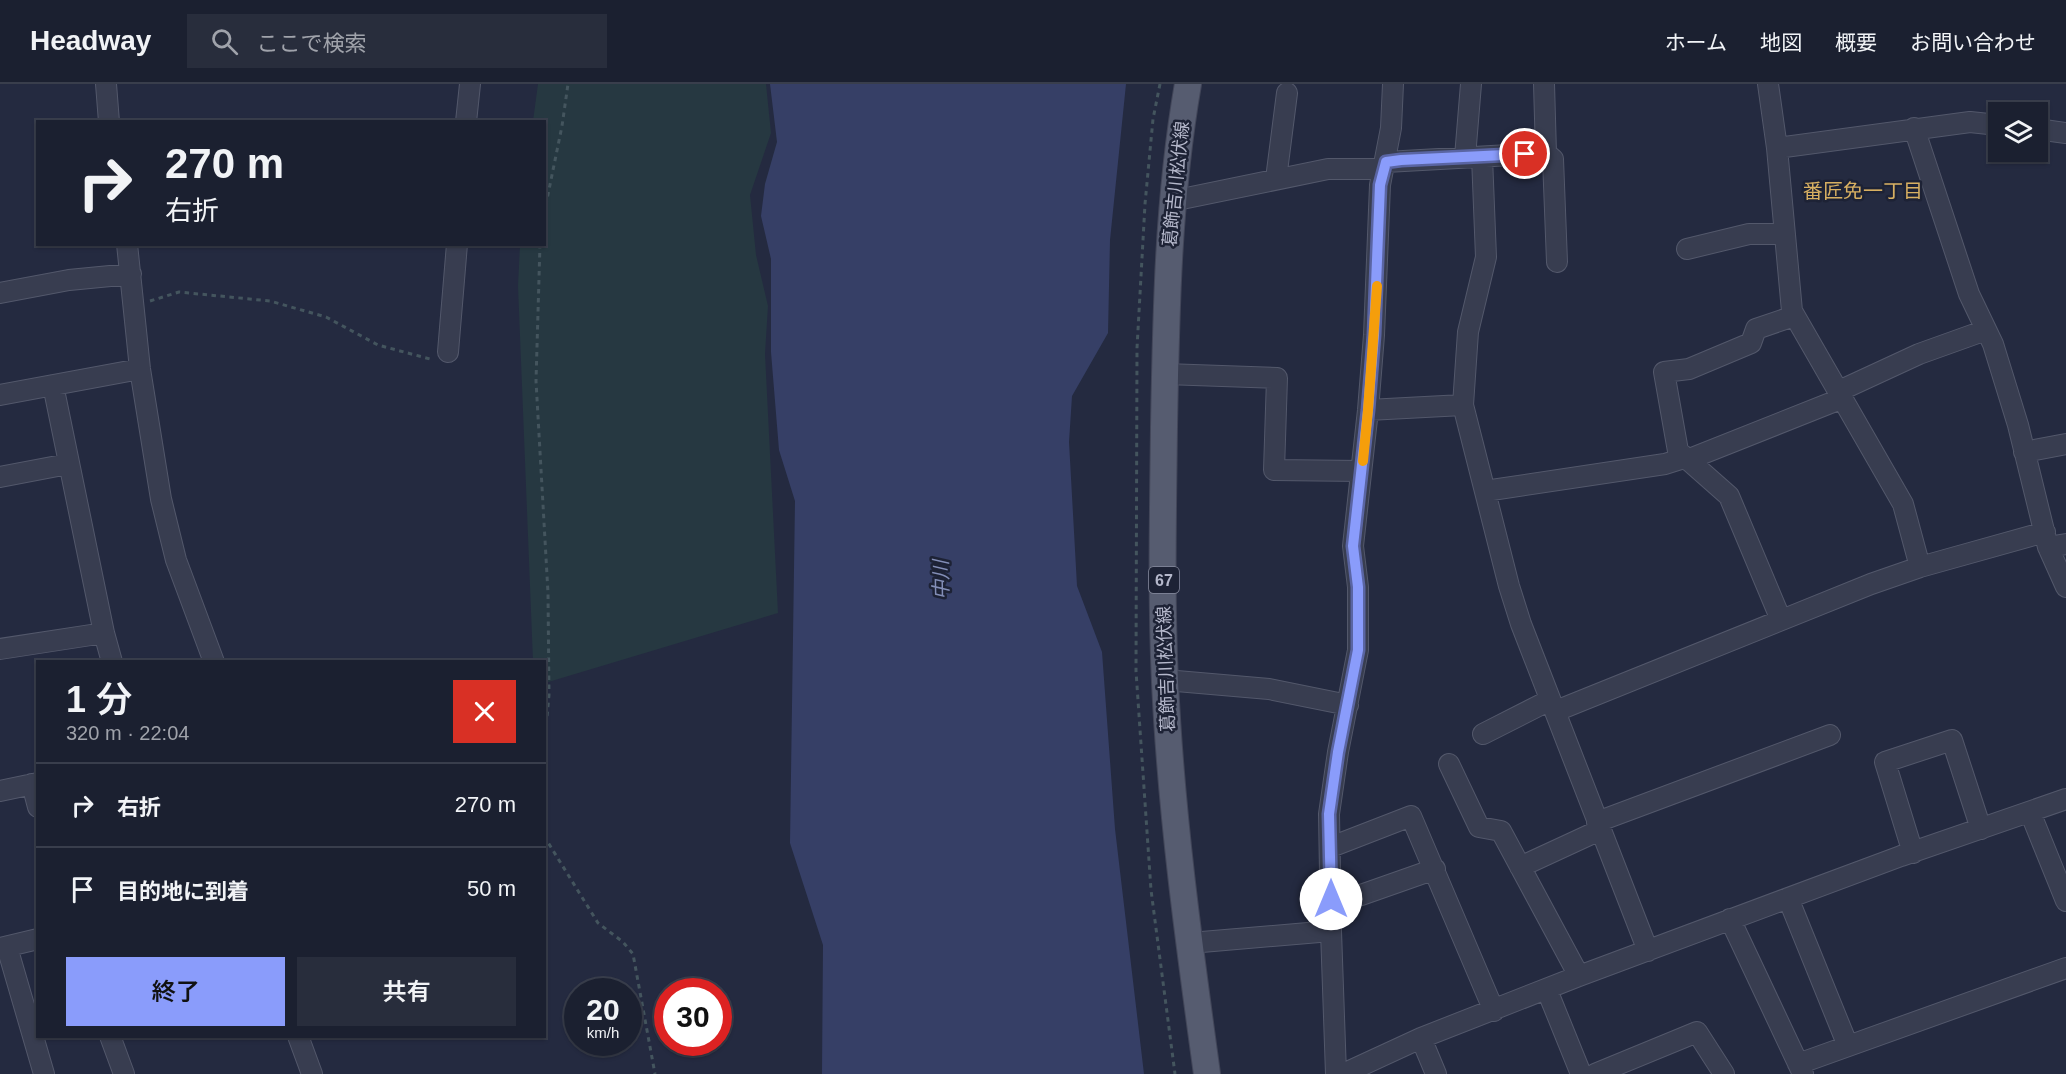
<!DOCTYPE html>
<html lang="ja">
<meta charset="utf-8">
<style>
body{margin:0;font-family:Arial,"Noto Sans JP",sans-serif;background:#282d3c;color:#f1f3f6;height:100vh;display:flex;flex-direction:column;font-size:22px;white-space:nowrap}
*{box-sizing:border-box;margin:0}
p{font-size:20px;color:#a0a3ab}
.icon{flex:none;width:33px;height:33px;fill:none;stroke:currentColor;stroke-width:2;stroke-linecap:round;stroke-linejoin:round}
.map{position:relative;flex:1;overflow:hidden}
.details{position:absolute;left:36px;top:576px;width:510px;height:378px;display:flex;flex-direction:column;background:#1b2030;border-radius:0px;box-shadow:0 2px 4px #0004,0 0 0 2px #393e4c}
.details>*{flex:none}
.top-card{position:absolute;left:36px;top:36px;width:510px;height:126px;border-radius:0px;box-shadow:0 2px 4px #0004,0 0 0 2px #393e4c;background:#1b2030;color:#f1f3f6;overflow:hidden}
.fabs{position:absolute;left:1988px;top:18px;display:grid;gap:12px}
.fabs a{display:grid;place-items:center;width:60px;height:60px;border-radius:0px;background:#1b2030;box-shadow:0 2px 4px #0004,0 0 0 2px #393e4c;font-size:30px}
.speed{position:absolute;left:564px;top:894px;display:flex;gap:12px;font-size:30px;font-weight:700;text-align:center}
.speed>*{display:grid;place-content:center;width:78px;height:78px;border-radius:50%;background:#1b2030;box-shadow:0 2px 4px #0004,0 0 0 2px #393e4c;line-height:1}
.speed small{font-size:15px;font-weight:400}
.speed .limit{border:9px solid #d22;background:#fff;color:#111}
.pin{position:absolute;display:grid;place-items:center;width:51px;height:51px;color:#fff;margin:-26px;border:3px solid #fff;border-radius:50%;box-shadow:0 2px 6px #0007}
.me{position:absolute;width:66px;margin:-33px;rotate:0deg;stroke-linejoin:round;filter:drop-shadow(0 0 4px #0008)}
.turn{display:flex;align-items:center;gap:21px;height:126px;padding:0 30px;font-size:27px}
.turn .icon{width:78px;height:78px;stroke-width:2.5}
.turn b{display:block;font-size:42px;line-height:51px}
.round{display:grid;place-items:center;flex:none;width:63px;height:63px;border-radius:0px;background:#282d3c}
.head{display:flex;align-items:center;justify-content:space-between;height:102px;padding:0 30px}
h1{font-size:36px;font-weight:600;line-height:45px}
.primary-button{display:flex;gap:12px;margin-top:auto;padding:12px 30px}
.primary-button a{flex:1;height:69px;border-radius:0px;background:#8a9cfb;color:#111;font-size:24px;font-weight:600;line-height:69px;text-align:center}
.primary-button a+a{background:#282d3c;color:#f1f3f6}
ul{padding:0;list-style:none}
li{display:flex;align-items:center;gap:18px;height:84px;padding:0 30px;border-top:2px solid #393e4c}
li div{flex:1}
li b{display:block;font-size:22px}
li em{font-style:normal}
header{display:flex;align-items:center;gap:36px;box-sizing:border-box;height:84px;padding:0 30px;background:#1b2030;border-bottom:2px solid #393e4c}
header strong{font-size:28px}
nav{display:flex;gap:33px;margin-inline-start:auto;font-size:21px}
.search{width:420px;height:54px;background:#282d3c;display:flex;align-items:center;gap:15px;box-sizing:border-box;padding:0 21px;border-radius:0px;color:#a0a3ab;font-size:22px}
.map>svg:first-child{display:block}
.green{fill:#263841}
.water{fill:#363f66}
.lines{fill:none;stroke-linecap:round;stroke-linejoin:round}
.minor-casing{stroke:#53586b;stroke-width:22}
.major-casing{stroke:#424659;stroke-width:28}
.path{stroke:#44555e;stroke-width:3;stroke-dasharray:4.5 4.5;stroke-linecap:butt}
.minor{stroke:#383d50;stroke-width:20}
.major{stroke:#565c70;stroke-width:26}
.route-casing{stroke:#5a65a3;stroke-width:15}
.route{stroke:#8a9cfb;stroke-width:10}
.slow{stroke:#f59e0b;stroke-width:10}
.labels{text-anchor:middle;stroke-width:5;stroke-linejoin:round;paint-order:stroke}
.shield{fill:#1d2235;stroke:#878b9e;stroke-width:1.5}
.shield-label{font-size:16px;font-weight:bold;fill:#b5b8cb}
.street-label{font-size:18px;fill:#b5b8cb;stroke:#1d2235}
.neighbourhood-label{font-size:20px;fill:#d8b062;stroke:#1d2235}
.water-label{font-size:20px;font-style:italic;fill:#838eb7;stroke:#1d2235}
</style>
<header>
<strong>Headway</strong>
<div class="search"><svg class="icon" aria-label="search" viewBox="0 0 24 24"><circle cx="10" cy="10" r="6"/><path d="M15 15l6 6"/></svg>ここで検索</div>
<nav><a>ホーム</a><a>地図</a><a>概要</a><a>お問い合わせ</a></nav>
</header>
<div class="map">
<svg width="2066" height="990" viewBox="0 0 2066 990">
<rect width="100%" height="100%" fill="#242a40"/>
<!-- green -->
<path class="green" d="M538,0H766L771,49L750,111L756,171L768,222L765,270L778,529L545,599L544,578L533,577L518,202L520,161L544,160V38L533,37Z"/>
<!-- water -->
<path class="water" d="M770,0H1126L1110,156L1108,249L1072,312L1069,358L1077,502L1102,568L1115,745L1144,990H822L823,861L790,759L795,417L779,366L771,268V175L761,132L765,100L777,58Z"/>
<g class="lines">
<!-- minor casing -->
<g class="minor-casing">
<path id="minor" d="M106,0L109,38
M1768,0L1777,64L1792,227L1903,420L1920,483
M466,38L470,0
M1914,44L1969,210L1993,260L2018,341L2048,463L2066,503
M2037,45L2066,49
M1777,64L1970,38L1998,41
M1546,69L1553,75L1557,178
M1465,73L1471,0
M1482,73L1486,173L1468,248L1463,321L1509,502L1521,540L1648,867
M1386,78L1546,69L1544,0
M1276,95L1287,9
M1172,117L1328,85H1383
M127,160L140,285L161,415L176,476L214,578
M1687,165L1749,150H1784
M0,209L69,196L131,190
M448,268L457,160
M1165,290L1277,294L1274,386L1361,387
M53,301L104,549L112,578
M1839,307L1919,270L1986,246
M0,311L140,285
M1368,326L1463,321
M2024,368L2066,360
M1687,376L1843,314
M0,393L68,380
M1485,407L1665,380L1684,374
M2048,463L2066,460
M1781,536L1729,412L1678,367L1664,288L1689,285L1751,259L1756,245L1794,232
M0,565L104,549
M1165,596L1269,605L1348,621
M1556,627L1871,500L1920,483L2045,448
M1483,650L1550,616
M1449,680L1479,743L1501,747L1579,892
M32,700L38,723
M0,707L38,699
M2030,728L2066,817
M1597,738L1830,651
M1331,763L1411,732L1494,927
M1913,769L1885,678L1952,656L1981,745
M1520,783L1600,746
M1788,814L1848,962
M1331,815L1361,811L1435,785
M1730,835L1803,990
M1190,859L1331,847
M7,863L44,990
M0,864L38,855
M1547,906L1581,990
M110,952L124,990
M298,952L312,990
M1421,954L1436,990
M1798,980L2066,884
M1336,990L1331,847L1329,730L1338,668L1358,566V503L1353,462L1368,326L1374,251L1380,101L1391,44L1393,0
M1343,990L1421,954L1579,892L1901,772L2066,715
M1595,990L1697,948L1724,990"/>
</g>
<!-- major casing -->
<g class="major-casing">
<path id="major" d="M1188,0C1168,114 1166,228 1164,343C1163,428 1161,513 1165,598C1171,729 1189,860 1207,990"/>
</g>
<!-- path -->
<path class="path" d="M1160,0L1153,35L1145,120L1137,264L1136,587L1151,806L1175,990
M544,130L562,42L568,0
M540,160L536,297L548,509L549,611L544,665
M150,217L179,208L270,217L326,233L378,261L430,275
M544,752L598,839L623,858L633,870L655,990"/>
<!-- minor -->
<use href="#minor" class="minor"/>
<!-- major -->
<use href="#major" class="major"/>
</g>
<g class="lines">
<!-- route casing -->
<g class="route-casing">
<path id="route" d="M1331,815L1329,730L1338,668L1358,566V503L1353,462L1368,326L1374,251L1380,101L1386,78L1401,76L1525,70"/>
</g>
<!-- route -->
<use href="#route" class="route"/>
<!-- slow -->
<path class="slow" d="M1363,377L1368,326L1377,202"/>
</g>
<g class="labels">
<!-- shield labels -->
<rect class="shield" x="1149" y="483" width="30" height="26" rx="4.5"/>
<g class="shield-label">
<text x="1164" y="502">67</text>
</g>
<!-- street labels -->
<g class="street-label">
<text transform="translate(1176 100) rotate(-84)" y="6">葛飾吉川松伏線</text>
<text transform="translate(1166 585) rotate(-92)" y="6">葛飾吉川松伏線</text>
</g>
<!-- neighbourhood labels -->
<g class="neighbourhood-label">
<text x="1863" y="114">番匠免一丁目</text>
</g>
<!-- water labels -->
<g class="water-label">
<text transform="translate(941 496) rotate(-91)" y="7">中川</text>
</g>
</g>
</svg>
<div class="fabs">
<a><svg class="icon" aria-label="layers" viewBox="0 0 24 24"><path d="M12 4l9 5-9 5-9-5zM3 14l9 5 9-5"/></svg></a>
</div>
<div class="speed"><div>20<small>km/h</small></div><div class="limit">30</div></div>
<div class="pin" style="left:1525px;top:70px;background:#d93025"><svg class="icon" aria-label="arrive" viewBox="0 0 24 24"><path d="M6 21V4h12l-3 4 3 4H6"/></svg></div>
<svg class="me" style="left:1331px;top:815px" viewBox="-20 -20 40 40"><circle r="19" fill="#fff"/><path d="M0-13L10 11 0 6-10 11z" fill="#8a9cfb"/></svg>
<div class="top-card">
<div class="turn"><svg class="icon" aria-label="right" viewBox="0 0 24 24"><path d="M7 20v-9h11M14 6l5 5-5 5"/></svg><div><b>270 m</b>右折</div></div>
</div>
<section class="details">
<div class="head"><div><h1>1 分</h1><p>320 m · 22:04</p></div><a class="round" style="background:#d93025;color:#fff"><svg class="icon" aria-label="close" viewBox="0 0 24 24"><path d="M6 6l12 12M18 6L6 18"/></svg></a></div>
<ul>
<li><svg class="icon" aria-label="right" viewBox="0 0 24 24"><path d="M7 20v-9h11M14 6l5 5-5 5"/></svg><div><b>右折</b></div><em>270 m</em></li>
<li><svg class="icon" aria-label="arrive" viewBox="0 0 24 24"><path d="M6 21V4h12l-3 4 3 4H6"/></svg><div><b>目的地に到着</b></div><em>50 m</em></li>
</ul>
<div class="primary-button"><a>終了</a><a>共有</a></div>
</section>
</div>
